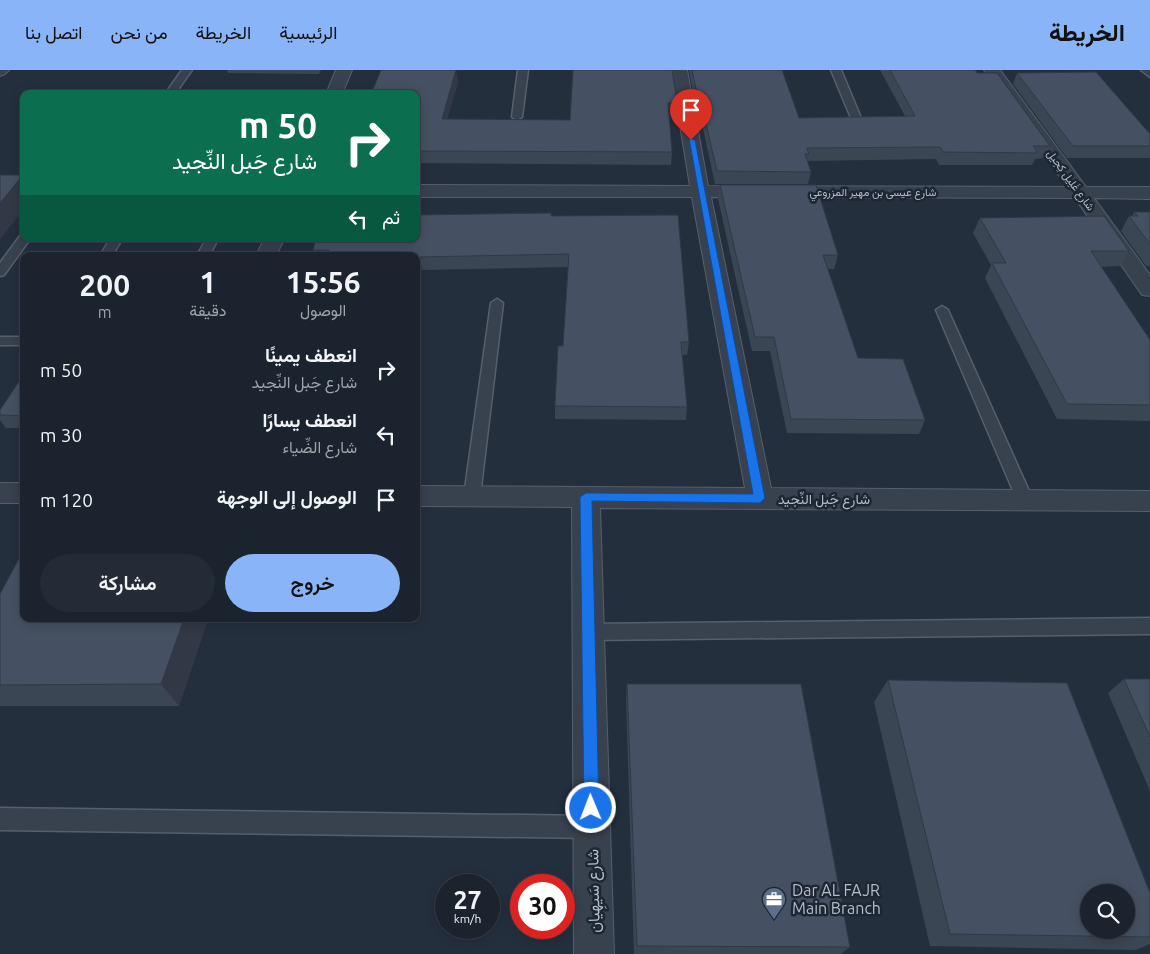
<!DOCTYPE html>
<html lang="ar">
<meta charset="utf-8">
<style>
body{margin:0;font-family:Ubuntu,Vazirmatn,sans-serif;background:#242b36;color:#f1f3f6;direction:rtl;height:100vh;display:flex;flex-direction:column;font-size:19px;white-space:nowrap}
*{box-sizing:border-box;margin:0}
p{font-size:16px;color:#a0a4aa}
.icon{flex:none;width:28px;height:28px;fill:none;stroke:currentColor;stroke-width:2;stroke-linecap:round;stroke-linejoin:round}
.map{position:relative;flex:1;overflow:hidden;direction:ltr}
.details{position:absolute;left:20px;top:182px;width:400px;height:370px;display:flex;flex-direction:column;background:#1b232e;border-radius:10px;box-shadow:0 2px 12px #0003,0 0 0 1px #39404a;direction:rtl}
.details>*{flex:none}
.top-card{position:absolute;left:20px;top:20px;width:400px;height:152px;border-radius:10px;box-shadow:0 2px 12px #0003,0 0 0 1px #39404a;direction:rtl;background:#0b6e4f;color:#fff;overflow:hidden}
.buttons{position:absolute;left:1080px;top:814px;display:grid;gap:10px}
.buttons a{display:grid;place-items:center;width:55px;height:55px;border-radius:50%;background:#1b232e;box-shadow:0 2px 12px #0003,0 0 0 1px #39404a;font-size:25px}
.speed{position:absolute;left:435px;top:804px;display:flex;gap:10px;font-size:25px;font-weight:700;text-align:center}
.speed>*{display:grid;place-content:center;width:65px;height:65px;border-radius:50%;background:#1b232e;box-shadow:0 2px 12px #0003,0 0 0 1px #39404a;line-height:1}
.speed small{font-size:12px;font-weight:400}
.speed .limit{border:8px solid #d22;background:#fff;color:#111}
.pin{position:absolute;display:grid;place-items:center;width:42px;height:42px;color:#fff;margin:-51px -21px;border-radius:50% 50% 50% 0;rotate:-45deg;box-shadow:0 0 5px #0007}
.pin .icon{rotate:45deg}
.me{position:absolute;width:55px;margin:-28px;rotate:359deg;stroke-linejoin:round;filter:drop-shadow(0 0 4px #0008)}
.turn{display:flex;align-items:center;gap:18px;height:105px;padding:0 20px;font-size:22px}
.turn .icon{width:65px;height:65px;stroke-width:2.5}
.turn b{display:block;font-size:35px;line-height:42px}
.then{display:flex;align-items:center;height:48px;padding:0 20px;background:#0003;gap:10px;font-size:19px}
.eta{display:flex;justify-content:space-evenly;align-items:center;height:85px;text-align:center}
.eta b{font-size:30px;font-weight:600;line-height:35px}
.primary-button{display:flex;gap:10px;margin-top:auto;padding:10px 20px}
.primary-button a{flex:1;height:58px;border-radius:30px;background:#8ab4f8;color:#111;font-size:20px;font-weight:600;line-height:58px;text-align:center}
.primary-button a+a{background:#242b36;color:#f1f3f6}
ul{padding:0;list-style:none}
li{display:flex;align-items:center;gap:15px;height:65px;padding:0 20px}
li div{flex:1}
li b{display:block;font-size:19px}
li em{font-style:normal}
header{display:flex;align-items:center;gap:30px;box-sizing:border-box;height:70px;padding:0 25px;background:#8ab4f8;color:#111}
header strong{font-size:24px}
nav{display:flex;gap:28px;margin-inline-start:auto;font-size:18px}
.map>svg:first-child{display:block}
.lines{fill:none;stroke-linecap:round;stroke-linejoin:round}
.lane-casing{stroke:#565f6c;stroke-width:3}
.street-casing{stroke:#565f6c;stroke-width:2}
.lane{fill:#38414e;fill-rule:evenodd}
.street{fill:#38414e;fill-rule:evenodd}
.wall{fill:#3b4654}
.shaded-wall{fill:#303945}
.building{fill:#455162;stroke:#303945;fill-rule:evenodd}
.route{fill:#1a73e8;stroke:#114b97}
.labels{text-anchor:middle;stroke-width:5;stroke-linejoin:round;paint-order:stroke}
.far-street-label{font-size:11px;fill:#b4bcc9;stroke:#1d2633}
.street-label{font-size:14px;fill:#b4bcc9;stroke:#1d2633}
.near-poi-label{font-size:16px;fill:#b4bcc9;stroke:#1d2633;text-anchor:start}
.near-street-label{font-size:16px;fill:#b4bcc9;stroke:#1d2633}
</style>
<header>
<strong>الخريطة</strong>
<nav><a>الرئيسية</a><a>الخريطة</a><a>من نحن</a><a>اتصل بنا</a></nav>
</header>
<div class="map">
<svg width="1150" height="884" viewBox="0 0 1150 884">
<rect width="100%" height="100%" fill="#242f3e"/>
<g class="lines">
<!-- lane casing -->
<g class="lane-casing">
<path id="lane" d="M182,0H192L175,24H165Z
M518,0H528L522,47L517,50L512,47Z
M831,0H841L861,48L860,50L851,48Z
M1141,0H1150V7Z
M20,166H24V169H30L4,205L0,206V193Z
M110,169H122L112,186H100Z
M206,169H218L209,186H197Z
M497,229L503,233L480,426L478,430L472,432L466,430L464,426L491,233Z
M942,236L948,240L1033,430L1031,434L1025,436L1019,434L1017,430L936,240Z
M0,267H24V275H0Z
M1150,548V564L588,570L582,568L579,562L582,556L588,554Z
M0,738L592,746L600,749L603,757L600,765L592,768L0,760Z"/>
</g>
<!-- street casing -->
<g class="street-casing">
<path id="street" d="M0,0H9L5,4L0,6Z
M336,0H352L342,24H326Z
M671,0H687L708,116L1067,117L984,0H1000L1086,117H1150V129L1094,128L1150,205V226L1142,225L1075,128L711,127L771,418L1150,421V441L600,438L614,884H574L572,437L416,436V416L745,418L692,127H416V115L690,116Z
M264,169H284L276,186H256Z
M0,413H24V433H0Z"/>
</g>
<!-- lane -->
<use href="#lane" class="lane"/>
<!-- street -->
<use href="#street" class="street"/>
</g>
<!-- wall -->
<path class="wall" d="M227,0H321L319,4L228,3Z
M689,0H782L799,48L905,46L880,0H975L1050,76L1044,88L1035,89L1032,95H939L936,89L807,91L811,102L808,114H715L699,40H696Z
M1017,3L1150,64V88H1067L1013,14Z
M458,12L447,49L570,50L677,31L676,43L669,45L672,82L671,95L416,93V24Z
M720,115L838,185L834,199H828L858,288L925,350L919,364L787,363L770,281H752L718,129Z
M1134,142H1150V196H1146L1121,161L1129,146H1132Z
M551,146L689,272L687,285H682L687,337L686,350L555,349V336L563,276L568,197L422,200L416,186H314L313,180Z
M980,148L1129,181L1120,196L1101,197L1150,270V351L1057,349L985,208L991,195L973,163Z
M24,304V358H6L0,350V345Z
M0,524L24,549H208L179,636H0Z
M1124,609H1150V721L1108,623Z
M888,610L1150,823V874L1136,880L930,876L874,632Z
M627,614L850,877L841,884H634L626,629Z"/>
<!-- shaded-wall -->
<path class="shaded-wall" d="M456,0L458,12L443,62L442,49Z
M698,28H700L699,40H696Z
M677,31L676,43L667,45L668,33Z
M23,105L24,107V139L0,169V133Z
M420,187L422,200L416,235V207Z
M184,549H208L179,636L161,614Z"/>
<!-- building -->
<path class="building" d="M381,0H456L442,49L570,50L573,0H672L677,31L668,33L672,82L416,81V24H371Z
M692,0H782L799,48L915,46L890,0H975L977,3H997L1050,76H1033L1038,83L943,82L940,77L807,78L809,84H805L811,102L717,101L700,28H698Z
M1096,2L1150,64V76H1073L1017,3Z
M0,105H23L0,133Z
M720,115H816L838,185H823L858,288L903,289L925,350L791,349L774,267H755Z
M1134,142H1150V174L1129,146H1138Z
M551,143V146L678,145L689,272H681L687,337L555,336L558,276H563L569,184L420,187L416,207V186H327L329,180H313L316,169H416V145Z
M1104,146L1129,181H1091L1150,270V335L1067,334L992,193H1006L980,148Z
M24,304V346L0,345V340Z
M24,479V549H184L161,614L0,615V524Z
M1124,609H1150V667Z
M888,610L1067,613L1150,823V867L950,864ZM1089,822H1126V860H1089Z
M627,614H801L850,877L637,876Z"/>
<!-- route -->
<path class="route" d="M689,68L695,70L765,428L760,433L592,431L599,738L597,743L591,745L586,743L584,738L580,427L586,423L753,424Z"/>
<!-- icons -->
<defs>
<g id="office-pin" transform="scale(1.25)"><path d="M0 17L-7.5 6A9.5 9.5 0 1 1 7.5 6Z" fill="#5c6f8a" stroke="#1d2633"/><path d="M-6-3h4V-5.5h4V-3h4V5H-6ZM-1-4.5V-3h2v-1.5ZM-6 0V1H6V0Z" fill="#fff"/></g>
</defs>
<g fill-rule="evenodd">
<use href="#office-pin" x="774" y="829"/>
</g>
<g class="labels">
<!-- far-street labels -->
<g class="far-street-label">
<text transform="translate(1071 110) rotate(54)" y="4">شارع غَلِيل كِحِيل</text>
<text x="873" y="126">شارع عيسى بن مهير المزروعي</text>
</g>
<!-- street labels -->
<g class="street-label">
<text x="824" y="434">شارع جَبل النِّجيد</text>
</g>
<!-- near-poi labels -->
<g class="near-poi-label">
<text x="792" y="826">Dar AL FAJR<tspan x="792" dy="18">Main Branch</tspan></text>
</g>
<!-- near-street labels -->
<g class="near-street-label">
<text transform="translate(593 821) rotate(-91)" y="6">شارع سَيهِيان</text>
</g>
</g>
</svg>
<div class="buttons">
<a><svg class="icon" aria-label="search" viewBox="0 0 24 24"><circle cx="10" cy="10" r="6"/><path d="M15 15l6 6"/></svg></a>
</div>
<div class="speed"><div>27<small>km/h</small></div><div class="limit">30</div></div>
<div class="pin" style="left:691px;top:70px;background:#d93025"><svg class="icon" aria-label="arrive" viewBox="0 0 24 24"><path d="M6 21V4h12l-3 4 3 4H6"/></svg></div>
<svg class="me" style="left:591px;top:738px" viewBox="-20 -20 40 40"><circle r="17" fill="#1a73e8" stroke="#fff" stroke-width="3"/><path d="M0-11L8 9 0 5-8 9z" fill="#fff"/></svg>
<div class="top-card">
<div class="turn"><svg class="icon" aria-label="right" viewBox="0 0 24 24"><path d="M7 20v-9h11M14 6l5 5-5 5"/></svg><div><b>50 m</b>شارع جَبل النِّجيد</div></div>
<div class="then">ثم<svg class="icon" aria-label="left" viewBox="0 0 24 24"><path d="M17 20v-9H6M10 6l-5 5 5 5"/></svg></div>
</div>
<section class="details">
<div class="eta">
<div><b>15:56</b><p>الوصول</p></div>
<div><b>1</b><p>دقيقة</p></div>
<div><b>200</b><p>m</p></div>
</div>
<ul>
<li><svg class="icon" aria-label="right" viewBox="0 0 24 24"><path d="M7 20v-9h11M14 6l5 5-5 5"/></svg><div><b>انعطف يمينًا</b><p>شارع جَبل النِّجيد</p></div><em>50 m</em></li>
<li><svg class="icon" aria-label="left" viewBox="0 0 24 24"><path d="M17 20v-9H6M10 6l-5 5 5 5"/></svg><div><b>انعطف يسارًا</b><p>شارع الضِّياء</p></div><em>30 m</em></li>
<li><svg class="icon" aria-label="arrive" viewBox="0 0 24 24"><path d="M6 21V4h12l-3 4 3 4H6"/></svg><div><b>الوصول إلى الوجهة</b></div><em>120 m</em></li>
</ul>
<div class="primary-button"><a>خروج</a><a>مشاركة</a></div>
</section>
</div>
